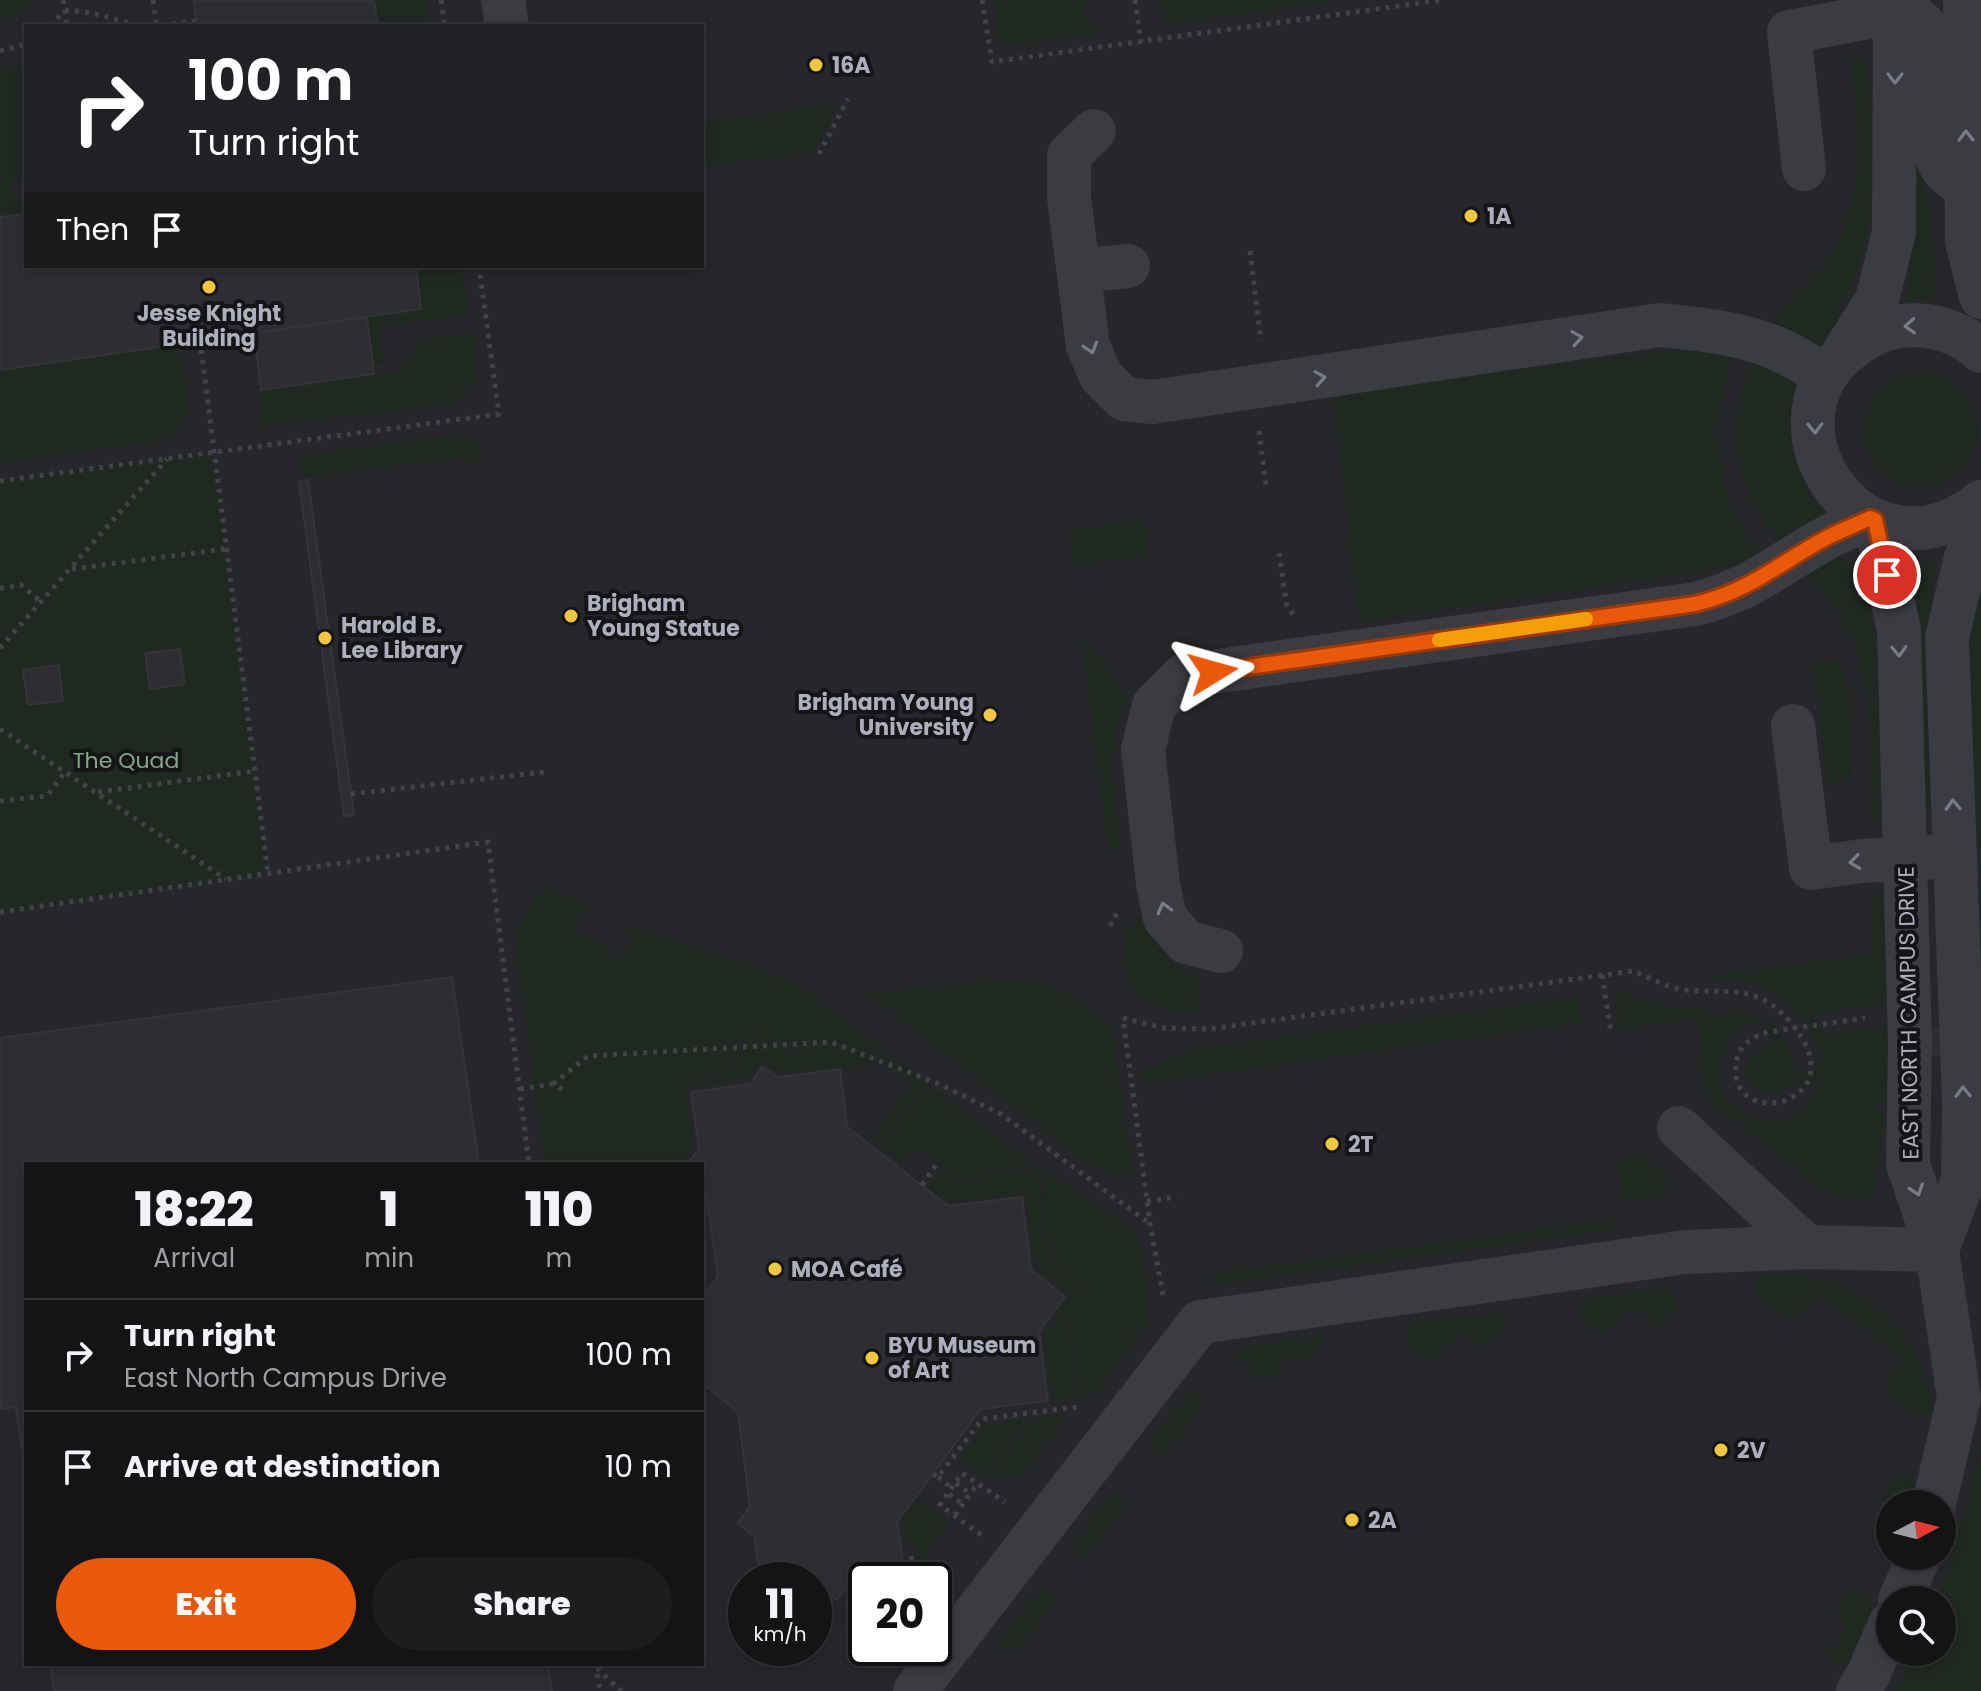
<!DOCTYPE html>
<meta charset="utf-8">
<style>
body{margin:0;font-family:Poppins,sans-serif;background:#1d1d1f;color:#f1f3f6;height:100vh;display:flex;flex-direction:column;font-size:30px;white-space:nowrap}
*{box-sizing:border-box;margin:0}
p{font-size:26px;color:#9d9ea1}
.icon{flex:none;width:44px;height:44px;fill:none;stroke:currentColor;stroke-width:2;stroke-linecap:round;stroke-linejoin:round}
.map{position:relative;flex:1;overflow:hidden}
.panel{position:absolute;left:24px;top:1162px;width:680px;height:504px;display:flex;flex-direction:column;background:#141416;border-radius:0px;box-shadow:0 4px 12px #0003,0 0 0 2px #333335}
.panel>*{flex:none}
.guide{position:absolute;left:24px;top:24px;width:680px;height:244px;border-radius:0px;box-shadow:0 4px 12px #0003,0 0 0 2px #333335;background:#202124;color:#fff;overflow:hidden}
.needle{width:52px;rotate:83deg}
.tools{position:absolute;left:1876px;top:1490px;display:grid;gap:16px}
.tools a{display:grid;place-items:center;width:80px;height:80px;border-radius:50%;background:#141416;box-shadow:0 4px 12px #0003,0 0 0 2px #333335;font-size:40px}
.speed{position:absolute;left:728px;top:1562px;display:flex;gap:16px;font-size:40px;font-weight:700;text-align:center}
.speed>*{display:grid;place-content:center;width:104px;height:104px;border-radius:50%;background:#141416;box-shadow:0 4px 12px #0003,0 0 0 2px #333335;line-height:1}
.speed small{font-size:20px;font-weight:400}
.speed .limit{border:4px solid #111;border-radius:12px;background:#fff;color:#111}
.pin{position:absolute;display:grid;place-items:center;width:68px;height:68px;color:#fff;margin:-34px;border:4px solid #fff;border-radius:50%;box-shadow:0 2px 8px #0007}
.me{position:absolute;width:88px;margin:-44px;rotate:82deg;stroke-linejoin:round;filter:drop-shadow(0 0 6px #0008)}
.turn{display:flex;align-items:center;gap:28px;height:168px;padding:0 32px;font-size:36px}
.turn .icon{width:104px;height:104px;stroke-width:2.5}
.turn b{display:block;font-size:56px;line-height:68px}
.then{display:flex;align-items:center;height:76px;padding:0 32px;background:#0003;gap:16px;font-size:30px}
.eta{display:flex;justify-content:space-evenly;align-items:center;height:136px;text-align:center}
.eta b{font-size:48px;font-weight:800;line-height:56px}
.button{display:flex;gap:16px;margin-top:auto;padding:16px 32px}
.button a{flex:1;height:92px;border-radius:48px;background:#ea580c;color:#fff;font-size:32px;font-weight:800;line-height:92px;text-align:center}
.button a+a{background:#1d1d1f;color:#f1f3f6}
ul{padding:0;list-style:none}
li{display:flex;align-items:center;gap:24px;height:112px;padding:0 32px;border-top:2px solid #333335}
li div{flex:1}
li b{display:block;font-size:30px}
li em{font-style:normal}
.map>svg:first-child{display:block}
.built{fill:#27262a;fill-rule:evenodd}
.green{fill:#202822;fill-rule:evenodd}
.building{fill:#2e2d31;stroke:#353439;stroke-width:2}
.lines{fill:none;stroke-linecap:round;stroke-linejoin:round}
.path{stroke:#414349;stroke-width:5;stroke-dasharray:4 6;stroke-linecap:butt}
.minor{stroke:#3b3c42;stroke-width:44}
.oneway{stroke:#7a7c85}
.route-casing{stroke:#983908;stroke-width:20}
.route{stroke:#ea580c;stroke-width:14}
.slow{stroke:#f59e0b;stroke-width:14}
.poi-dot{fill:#f0c73e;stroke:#151518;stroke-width:3}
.labels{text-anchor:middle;stroke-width:8;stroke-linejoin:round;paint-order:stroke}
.poi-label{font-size:22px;font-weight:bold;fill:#adb0bc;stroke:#151518;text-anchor:start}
.park-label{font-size:22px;fill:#85a68a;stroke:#151518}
.street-label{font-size:22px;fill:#adb0bc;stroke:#151518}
</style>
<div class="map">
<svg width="1981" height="1691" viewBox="0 0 1981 1691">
<rect width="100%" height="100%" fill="#1a1a1d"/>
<!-- built -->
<path class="built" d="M0,0H1981V1691H0ZM26,26H702V266H26ZM26,1164H702V1664H26ZM1890,1504H1942V1556H1890ZM746,1580H814V1648H746ZM866,1580H934V1648H866ZM1890,1600H1942V1652H1890Z"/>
<!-- green -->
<path class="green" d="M0,0H35L30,8L0,24Z
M374,0H426L430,26H378Z
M1010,0H1090L1084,7L1082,15L1088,24L1098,27L1099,34L1000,46L993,2Z
M1160,0H1348L1164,25Z
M1849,52L1862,57C1871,71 1870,90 1871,106C1879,178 1873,241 1843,308L1837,305L1834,311L1840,315L1820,349L1802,335L1773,323C1788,300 1810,284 1825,262C1870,197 1859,125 1849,52Z
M12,65L26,67V179L12,181L15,201L26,200V214L0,217V68Z
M840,103L815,152L702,167V135L710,121Z
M1916,154L1932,216L1937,298L1905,300L1910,276Z
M416,266H462L469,312L467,315L380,327L384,363L373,365L367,317L421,309Z
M473,332C477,363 484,383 454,404L259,427L261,390L402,371L418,339Z
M180,345C185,380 201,421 164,441L0,463V370Z
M1708,346L1735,351C1706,425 1715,492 1761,557L1744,565L1359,623L1333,394Z
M1755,360L1791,379L1798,392L1795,445L1787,446L1788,453L1796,452L1809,494L1824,512L1823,516L1780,545C1733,492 1722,424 1755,360Z
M1863 430a57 57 0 1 1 114 0a57 57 0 1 1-114 0Z
M461,434C475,441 481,446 483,462L467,464L465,458L303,478L299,456Z
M213,453L268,874L0,912V481Z
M1144,519L1149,556L1073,566L1069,530Z
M1830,557C1851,556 1856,573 1862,590L1855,593L1858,599L1865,597C1885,659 1882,726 1884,790L1876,791V799H1885V817L1870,830C1869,771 1876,708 1857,652C1846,622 1827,597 1808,573Z
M1937,561L1932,593L1933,799L1928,808H1922L1902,564Z
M1981,575V977L1963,644Z
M1085,642L1090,645L1130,700C1100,745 1117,806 1123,857L1108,849L1082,647Z
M1840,660L1850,691L1852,773L1847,782L1827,785L1814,663Z
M542,888L549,889L588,905L575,923L576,936C593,936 599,938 607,954L627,955L633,940L627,924L788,979L881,1047L843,1053L840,1041L787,1047L756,1025L723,1076L686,1082L693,1146L682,1164H544L515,939L534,893Z
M1872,889L1880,892L1886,900L1889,1004L1812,1014L1824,1034L1888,1025L1886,1103L1876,1104V1111H1884L1876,1191C1847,1211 1821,1189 1797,1173L1803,1165L1798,1160L1792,1166L1710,1103L1705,1091L1697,1019L1619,1030L1613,993L1621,991C1649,1001 1674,1012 1704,1008L1706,1018C1744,1013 1764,1004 1787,1043C1793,1054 1795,1067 1804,1076L1812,1075C1834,1046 1793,1003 1767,990C1750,981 1731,978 1712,979V976L1873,954ZM1758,1021L1775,1043C1710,1060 1767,1119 1794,1080L1799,1086L1810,1088L1821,1083L1802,1115C1794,1118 1786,1121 1778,1122C1772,1123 1765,1121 1759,1119C1717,1110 1706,1062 1736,1032C1741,1027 1750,1024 1758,1021Z
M1138,915C1149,932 1159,952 1175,964C1183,969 1192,969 1198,977L1201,1013C1178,1016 1141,1007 1130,984C1127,977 1127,967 1125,959C1123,939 1122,929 1138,915Z
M1008,980C1052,980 1080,999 1112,1028L1134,1175L1119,1176L1088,1165L865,993Z
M1578,997L1583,1023L1143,1084L1142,1070L1192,1049Z
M757,1028L788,1051L838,1043L841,1055L883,1049L929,1083L878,1147L869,1140L912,1084L886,1064L781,1074L762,1061L747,1080L688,1088L687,1083L724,1079Z
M929,1085L1034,1166L956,1179L923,1152H909L901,1164L880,1149Z
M1643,1155L1676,1186L1658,1196L1623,1201L1616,1160Z
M1038,1169L1049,1259L1092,1293L1051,1257L1041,1169L1129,1227L1142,1247L1150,1305L1145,1329L1091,1398L1083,1400L1070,1323L1074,1316L1069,1323L1080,1400L1052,1404L1043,1333L1070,1296L1035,1268L1025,1194L950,1203L929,1188L941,1170L955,1181Z
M1607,1220L1612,1222L1613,1228L1609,1231L1212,1286L1207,1285L1206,1277L1211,1274Z
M1762,1276C1780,1276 1800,1274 1818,1279C1866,1293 1906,1326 1924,1374C1929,1387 1936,1401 1931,1415L1920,1418L1889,1396L1887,1383L1903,1360L1821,1296L1797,1315L1784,1317L1757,1294L1756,1283Z
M1667,1288C1688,1300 1668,1315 1657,1327L1634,1306L1610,1331L1598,1335C1585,1324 1572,1316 1583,1298Z
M1502,1313L1507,1317L1508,1323L1485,1352L1459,1330L1433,1362H1428L1408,1344L1406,1331L1412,1322Z
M1323,1336V1344L1305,1364L1290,1353L1268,1382L1261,1384L1235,1355L1240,1347Z
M1195,1392L1201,1396L1202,1406L1168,1453H1160L1153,1447L1152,1439L1188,1393Z
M1070,1413L1024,1474L984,1480L1032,1418Z
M1027,1419L982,1478L958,1460L984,1425Z
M1981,1442V1691H1895L1915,1652H1942V1600H1936C1955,1548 1971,1496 1981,1442Z
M1901,1473C1920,1474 1914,1491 1911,1504L1890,1505L1881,1498Z
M1118,1494L1123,1499L1125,1506L1087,1556L1080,1557L1074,1553L1073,1545L1110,1496Z
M917,1498L949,1523L917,1565L914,1544L906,1545L902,1519Z
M1039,1589H1047L1054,1595L1055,1602L1013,1655L1004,1656L1000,1650V1641Z
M1858,1591L1871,1600L1875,1608L1849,1661L1838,1665L1832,1661L1829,1651L1846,1626L1833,1616L1849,1592Z"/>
<!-- building -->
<path class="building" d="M194,0H374L378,26H197Z
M26,214V266H416L421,309L0,370V217Z
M367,317L374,374L261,390L254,333Z
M308,480L354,815L344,816L299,482Z
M180,649L185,684L150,689L145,653Z
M59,665L63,701L28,705L23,670Z
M452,977L479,1164H26V1483L16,1407L0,1409V1038Z
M1943,1030V1055L1922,1056V1031Z
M762,1067L779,1077L840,1069L847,1127L948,1206L1022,1197L1031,1270L1065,1297L1039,1332L1048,1401L981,1409L897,1522L905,1574L849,1582L837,1600L818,1588L814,1589V1580H760L755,1537L738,1523L750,1506L738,1412L702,1383V1297L718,1276L704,1180L702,1178V1164H687L699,1149L691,1092L751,1084Z
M50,1664H548L552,1691H54Z"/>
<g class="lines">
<!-- path -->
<path class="path" d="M63,0L67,26
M153,0L156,25
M441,0L445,26
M982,0L992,62L1442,0
M1135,0L1141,42
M65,10L92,13L140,26
M50,26L64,11
M152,26L196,21
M0,51L26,44
M702,124L705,118
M819,154L848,99
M1250,251L1261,341
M200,340L268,874
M1259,431L1266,485
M0,481L499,414L479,266
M1279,553L1287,607L1295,616
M72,569L225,549
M0,588L21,585L41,602
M0,648L167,459
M0,729L226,879
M98,792L255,771
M351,794L545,772
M0,801L47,796L65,772
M0,912L488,842L529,1164
M1110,926L1117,913
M1602,975L1611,1032
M553,1084L588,1056L831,1042L939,1084L1001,1114L1149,1223
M520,1089L553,1084L565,1091
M922,1185L936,1165
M1147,1201L1177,1197
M1163,1295L1150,1224L1123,1018L1164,1028L1209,1029L1633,971C1648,977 1664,986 1679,989C1726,996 1754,980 1791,1023C1860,1104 1728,1134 1736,1064C1738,1046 1751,1037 1768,1032L1865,1018
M933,1474L938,1477L982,1419L1077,1407
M938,1477L952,1488
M956,1483L970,1494
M949,1494L962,1504
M955,1515L978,1483
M981,1535L940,1505L962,1473L1005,1502
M911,1556L914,1576
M596,1664L600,1691
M597,1668L621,1691"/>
<!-- minor -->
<path class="minor" d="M503,0L507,26
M1965,0L1967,241L1981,297
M1094,131L1069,155V198L1088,346L1101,376L1124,399L1153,402L1660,325C1726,332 1771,336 1825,377
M1804,169L1789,32L1895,12L1912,14L1925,26C1925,60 1923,141 1943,169C1948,176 1960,183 1967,189
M1079,271L1128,266
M1845,350L1877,300L1894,232L1895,34
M1981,351C1960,331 1930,323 1902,326C1881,328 1864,338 1848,351C1753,428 1867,592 1981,502
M1875,520L1899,630L1910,1045L1908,1164L1937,1250L1959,1398L1934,1504
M1793,726L1811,868L1862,861L1936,857
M1221,951L1186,942L1165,918L1158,884L1143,750L1154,705L1183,676L1695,604C1751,591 1781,562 1830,536C1843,530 1857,524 1870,518
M1679,1128L1807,1247
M1937,1250L1963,1180L1964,1103L1947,638L1966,557L1981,526
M1900,1600L1919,1556
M915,1691L1200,1322L1685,1252L1807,1247L1937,1250
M1858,1691L1868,1675L1890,1624"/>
</g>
<!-- one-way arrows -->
<defs><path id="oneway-chevron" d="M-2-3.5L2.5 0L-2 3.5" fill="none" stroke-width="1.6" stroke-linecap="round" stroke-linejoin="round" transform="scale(2)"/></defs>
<g class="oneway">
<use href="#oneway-chevron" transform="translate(1895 78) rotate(90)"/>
<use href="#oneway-chevron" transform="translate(1966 136) rotate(-91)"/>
<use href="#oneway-chevron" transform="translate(1910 326) rotate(177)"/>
<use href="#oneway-chevron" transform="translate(1577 338) rotate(-9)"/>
<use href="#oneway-chevron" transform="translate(1091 348) rotate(73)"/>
<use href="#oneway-chevron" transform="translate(1320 378) rotate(-9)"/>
<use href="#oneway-chevron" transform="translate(1815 428) rotate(89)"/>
<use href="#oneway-chevron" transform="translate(1899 651) rotate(88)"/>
<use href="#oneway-chevron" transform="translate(1953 805) rotate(-92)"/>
<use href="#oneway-chevron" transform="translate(1855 862) rotate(173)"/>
<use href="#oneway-chevron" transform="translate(1164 908) rotate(-105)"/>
<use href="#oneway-chevron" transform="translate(1963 1092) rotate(-92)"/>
<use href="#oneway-chevron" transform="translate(1917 1190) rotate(72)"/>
</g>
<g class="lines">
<!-- route casing -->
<g class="route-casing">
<path id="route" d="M1213,672L1695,604C1753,590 1780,562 1830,536C1843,530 1857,524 1870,518L1875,520L1887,575"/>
</g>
<!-- route -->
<use href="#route" class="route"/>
<!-- slow -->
<path class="slow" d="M1439,640L1586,619"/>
</g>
<!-- markers -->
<g class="poi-dot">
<circle cx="816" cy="65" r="8"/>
<circle cx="1471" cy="216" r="8"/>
<circle cx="209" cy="287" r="8"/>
<circle cx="571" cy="616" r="8"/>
<circle cx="325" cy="638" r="8"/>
<circle cx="990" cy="715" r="8"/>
<circle cx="1332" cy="1144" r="8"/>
<circle cx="775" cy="1269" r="8"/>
<circle cx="872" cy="1358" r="8"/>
<circle cx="1721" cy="1450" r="8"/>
<circle cx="1352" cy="1520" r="8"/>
</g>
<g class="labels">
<!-- poi labels -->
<g class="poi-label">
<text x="832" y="73">16A</text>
<text x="1487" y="224">1A</text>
<text x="209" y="321" text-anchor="middle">Jesse Knight<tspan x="209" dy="25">Building</tspan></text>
<text x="587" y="611">Brigham<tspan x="587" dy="25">Young Statue</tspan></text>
<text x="341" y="633">Harold B.<tspan x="341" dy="25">Lee Library</tspan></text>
<text x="974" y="710" text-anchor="end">Brigham Young<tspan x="974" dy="25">University</tspan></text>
<text x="1348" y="1152">2T</text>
<text x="791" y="1277">MOA Café</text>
<text x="888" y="1353">BYU Museum<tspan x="888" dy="25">of Art</tspan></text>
<text x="1737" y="1458">2V</text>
<text x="1368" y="1528">2A</text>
</g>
<!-- park labels -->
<g class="park-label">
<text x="126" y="768">The Quad</text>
</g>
<!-- street labels -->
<g class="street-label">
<text transform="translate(1908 1013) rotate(-91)" y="8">EAST NORTH CAMPUS DRIVE</text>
</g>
</g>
</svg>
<div class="tools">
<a><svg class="needle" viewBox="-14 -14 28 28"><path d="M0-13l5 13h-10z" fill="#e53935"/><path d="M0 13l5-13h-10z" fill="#9d9ea1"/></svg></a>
<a><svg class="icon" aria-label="search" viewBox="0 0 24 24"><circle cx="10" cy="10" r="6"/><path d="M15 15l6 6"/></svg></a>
</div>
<div class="speed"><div>11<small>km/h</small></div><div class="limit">20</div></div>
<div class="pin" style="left:1887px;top:575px;background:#d93025"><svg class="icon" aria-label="arrive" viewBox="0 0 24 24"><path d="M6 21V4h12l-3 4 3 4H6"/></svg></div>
<svg class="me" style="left:1213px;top:672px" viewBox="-20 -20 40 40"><path d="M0-17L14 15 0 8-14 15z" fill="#ea580c" stroke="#fff" stroke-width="4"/></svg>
<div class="guide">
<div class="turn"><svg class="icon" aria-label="right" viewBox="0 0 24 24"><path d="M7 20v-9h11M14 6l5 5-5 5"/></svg><div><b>100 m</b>Turn right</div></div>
<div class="then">Then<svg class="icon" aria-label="arrive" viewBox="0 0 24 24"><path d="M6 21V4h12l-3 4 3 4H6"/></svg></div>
</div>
<section class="panel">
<div class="eta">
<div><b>18:22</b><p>Arrival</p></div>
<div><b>1</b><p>min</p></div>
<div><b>110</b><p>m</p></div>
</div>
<ul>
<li><svg class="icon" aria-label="right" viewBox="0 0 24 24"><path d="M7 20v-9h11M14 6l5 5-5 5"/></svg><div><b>Turn right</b><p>East North Campus Drive</p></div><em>100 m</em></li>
<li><svg class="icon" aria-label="arrive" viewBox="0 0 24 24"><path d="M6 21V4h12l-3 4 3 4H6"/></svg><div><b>Arrive at destination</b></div><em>10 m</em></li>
</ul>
<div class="button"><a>Exit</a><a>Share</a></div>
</section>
</div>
